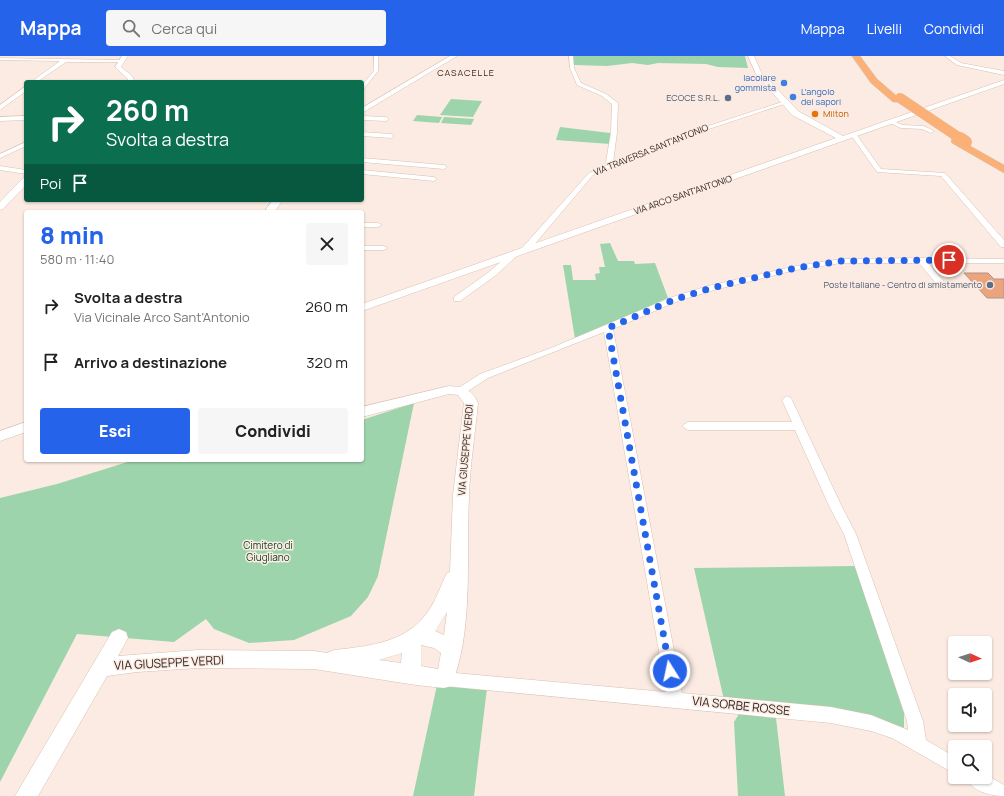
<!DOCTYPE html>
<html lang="it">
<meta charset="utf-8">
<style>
body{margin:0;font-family:Manrope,sans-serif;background:#f6f6f6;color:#222;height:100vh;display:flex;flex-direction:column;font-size:15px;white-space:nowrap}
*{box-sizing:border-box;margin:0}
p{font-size:13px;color:#767676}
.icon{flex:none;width:22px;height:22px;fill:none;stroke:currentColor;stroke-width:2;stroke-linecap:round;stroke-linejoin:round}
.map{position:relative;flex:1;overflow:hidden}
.side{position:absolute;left:24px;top:154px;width:340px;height:252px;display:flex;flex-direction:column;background:#fff;border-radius:4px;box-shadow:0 1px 3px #0004}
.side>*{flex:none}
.guide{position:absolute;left:24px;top:24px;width:340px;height:122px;border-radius:4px;box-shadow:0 1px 3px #0004;background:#0b6e4f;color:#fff;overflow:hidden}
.needle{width:26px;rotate:93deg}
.buttons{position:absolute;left:948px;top:580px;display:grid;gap:8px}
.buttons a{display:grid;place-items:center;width:44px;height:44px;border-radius:4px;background:#fff;box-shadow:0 1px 3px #0004;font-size:20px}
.pin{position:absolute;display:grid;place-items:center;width:34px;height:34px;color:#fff;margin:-17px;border:2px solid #fff;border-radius:50%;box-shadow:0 1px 4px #0007}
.me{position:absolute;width:44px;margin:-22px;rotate:350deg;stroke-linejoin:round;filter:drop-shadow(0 0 3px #0008)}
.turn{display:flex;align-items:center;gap:14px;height:84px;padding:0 16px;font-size:18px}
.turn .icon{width:52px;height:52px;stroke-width:2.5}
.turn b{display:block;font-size:28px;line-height:34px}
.then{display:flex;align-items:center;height:38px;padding:0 16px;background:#0003;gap:8px;font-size:15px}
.round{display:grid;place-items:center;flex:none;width:42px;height:42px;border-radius:4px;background:#f6f6f6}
.headline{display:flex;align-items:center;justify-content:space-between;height:68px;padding:0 16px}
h1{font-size:24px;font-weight:800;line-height:30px;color:#2563eb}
.cta{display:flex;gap:8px;margin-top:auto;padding:8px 16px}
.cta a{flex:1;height:46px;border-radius:4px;background:#2563eb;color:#fff;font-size:16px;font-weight:800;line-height:46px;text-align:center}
.cta a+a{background:#f6f6f6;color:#222}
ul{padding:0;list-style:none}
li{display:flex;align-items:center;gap:12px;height:56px;padding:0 16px}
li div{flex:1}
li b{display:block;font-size:15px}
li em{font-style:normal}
header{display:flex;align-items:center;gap:24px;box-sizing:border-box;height:56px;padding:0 20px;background:#2563eb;color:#fff}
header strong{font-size:19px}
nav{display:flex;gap:22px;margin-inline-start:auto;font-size:14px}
.search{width:280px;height:36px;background:#f6f6f6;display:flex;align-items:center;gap:10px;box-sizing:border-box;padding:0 14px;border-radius:4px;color:#767676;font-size:15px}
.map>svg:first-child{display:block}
.green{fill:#9dd4ab}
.building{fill:#eba47e;stroke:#ae9588}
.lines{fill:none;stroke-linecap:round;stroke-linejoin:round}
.minor-casing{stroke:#dac0b2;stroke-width:1}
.tertiary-casing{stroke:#dac0b2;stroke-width:1}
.trunk-casing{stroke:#d1cfce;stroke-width:1}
.minor{fill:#fff;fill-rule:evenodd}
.tertiary{fill:#fff;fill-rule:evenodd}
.trunk{fill:#fab077;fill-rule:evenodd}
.trunk-bridge-far1-casing{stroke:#d1cfce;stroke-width:10;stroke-linecap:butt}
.trunk-bridge-casing{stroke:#d1cfce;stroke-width:12;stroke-linecap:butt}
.trunk-bridge-far1{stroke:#fab077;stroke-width:10}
.trunk-bridge{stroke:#fab077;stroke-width:12}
.route{stroke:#2563eb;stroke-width:7;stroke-dasharray:0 12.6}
.shop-dot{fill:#3f7fe0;stroke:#fbebe2;stroke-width:1.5}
.service-dot{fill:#5c6f8a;stroke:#fbebe2;stroke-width:1.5}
.food-dot{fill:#e8710a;stroke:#fbebe2;stroke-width:1.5}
.labels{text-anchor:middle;stroke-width:3;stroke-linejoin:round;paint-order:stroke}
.far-neighbourhood-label{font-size:9px;letter-spacing:1px;fill:#3b271c;stroke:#fbebe2}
.far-shop-label{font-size:9px;fill:#366cbe;stroke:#fbebe2;text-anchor:end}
.far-service-label{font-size:9px;fill:#4e5e75;stroke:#fbebe2;text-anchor:end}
.far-food-label{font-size:9px;fill:#c56008;stroke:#fbebe2;text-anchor:start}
.far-street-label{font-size:9px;fill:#2f251f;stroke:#fbebe2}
.street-label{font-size:10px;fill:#2f251f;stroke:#fbebe2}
.park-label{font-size:10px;fill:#083d1e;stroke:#fbebe2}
.near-street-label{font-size:12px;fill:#2f251f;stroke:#fbebe2}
</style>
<header>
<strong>Mappa</strong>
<div class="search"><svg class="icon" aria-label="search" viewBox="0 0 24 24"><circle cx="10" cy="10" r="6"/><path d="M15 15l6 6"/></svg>Cerca qui</div>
<nav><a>Mappa</a><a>Livelli</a><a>Condividi</a></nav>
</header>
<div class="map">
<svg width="1004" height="740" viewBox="0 0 1004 740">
<rect width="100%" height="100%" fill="#fbebe2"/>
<!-- green -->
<path class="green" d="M573,0H745L748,12L718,11L706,8L658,7L648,9L632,7L607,10L574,9Z
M451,43L482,45L473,61L440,59Z
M417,59L442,61L439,67L413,65Z
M444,61L474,63L471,69L441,67Z
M560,71L610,77V88L556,84Z
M610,187L618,205H634L635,208L655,207L668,242L575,283L563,209H571L573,224H596L595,218L600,217L599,211H605L600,188Z
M414,347L378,520L368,541L351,560L294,584L249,587L214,573L206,563L174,586L77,578L0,726V442L57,428L134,404H362V364Z
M855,510L904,657V672L864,659L724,644L694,512Z
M437,629L487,632L474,740H413Z
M739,658L776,662L785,740H738L734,666Z"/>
<!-- building -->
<path class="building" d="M964,217H988L994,223H1004V242H987Z"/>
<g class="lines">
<!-- minor casing -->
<g class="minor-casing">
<path id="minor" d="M374,0H378V15L362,35V29L374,15Z
M569,0H573L574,12L581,27L606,38L618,47L617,76L613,107L699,73L782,46L787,47L703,75L593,119L528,196H525L521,194L522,192L589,117L608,109L606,106L611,76L612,48L602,40L577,29L570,12Z
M945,0H950L961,7L1004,15V19L957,9Z
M0,2L120,4L122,5L120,6H66L37,26H31L60,5L0,4Z
M26,30V35L0,54V49Z
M26,60V64L0,65V61Z
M362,60L386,61L389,63L386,65L362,64Z
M892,64L902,69L924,70L934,75L931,77L922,73L901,72L890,67V65Z
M362,76L391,78L394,80L391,82L362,80Z
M852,78H856L881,113L945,117L1004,184V191H1001L941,120L877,116L851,79Z
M26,86V90L0,102V98Z
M362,102L444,109L447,111L444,113L362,106Z
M0,110L26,114V118L0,114Z
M362,114L434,121L437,123L434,125L362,118Z
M362,167H378L382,169L378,171H362Z
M362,190H384L388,192L384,194H362Z
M513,195H519L520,197L495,220L460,245H454V241L489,216Z
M920,202L1004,203V207H928L945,227L955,228L956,230L952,233L940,232L919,207H841L796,214L714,234L678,245L613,273L682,637L831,651L871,659L908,674L907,665L844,478L830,452L795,374H688L682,370L688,366H792L782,344L787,340L791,342L842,451L856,478L923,665L926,684L955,701V718L892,682L871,675L831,667L444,630L439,628L436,623L439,618L444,616L666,636L604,276L488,322L465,337H457L456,335L457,333L480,318L551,292L672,241L708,230L796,210L841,203Z
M985,718L1004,729V740C990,740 971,735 966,721H985Z"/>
</g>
<!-- tertiary casing -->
<g class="tertiary-casing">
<path id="tertiary" d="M122,0H128L121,11L132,20L135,26H129L127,22L115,11Z
M450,0H457L362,57V52Z
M748,0H754L761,16L798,55L843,80L1004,24V28L362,255V248L836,82L792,59L756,18Z
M26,121V129L3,153L0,154V146L23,122Z
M273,144H283L274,156H264Z
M449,330C463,331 472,333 478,347C475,378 470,409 469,441C466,498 474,577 451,630L444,632L416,629L314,613L198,612L137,616L107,620L38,740H15L112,576L119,573L126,576L128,582L118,600L198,594L314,595L327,597L334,594C372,590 410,586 431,551C438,540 441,528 447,517L450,516L453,439L464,347L458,339L449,338L362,361V351ZM447,556L444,579L435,575ZM421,589L434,592L441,597L438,613L421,610ZM402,597L401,607L379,604Z
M26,366V376L0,385V375Z"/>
</g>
<!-- trunk casing -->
<g class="trunk-casing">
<path id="trunk" d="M852,0H860L877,23L899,42V46H893L871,27Z
M956,82L1004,109V117L952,87L951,85L952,83Z"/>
</g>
<!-- minor -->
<use href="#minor" class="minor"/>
<!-- tertiary -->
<use href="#tertiary" class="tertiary"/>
<!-- trunk -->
<use href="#trunk" class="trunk"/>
<!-- trunk-bridge-far1 casing -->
<g class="trunk-bridge-far1-casing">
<path id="trunk-bridge-far1" d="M900,42L961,83"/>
</g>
<!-- trunk-bridge casing -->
<g class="trunk-bridge-casing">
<path id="trunk-bridge" d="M960,82L966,86"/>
</g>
<!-- trunk-bridge-far1 -->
<use href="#trunk-bridge-far1" class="trunk-bridge-far1"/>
<!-- trunk-bridge -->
<use href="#trunk-bridge" class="trunk-bridge"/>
</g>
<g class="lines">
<!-- route -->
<path class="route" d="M670,615L608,272L676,243L711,232L796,212L841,205L949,204"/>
</g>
<!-- markers -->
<g class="shop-dot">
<circle cx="784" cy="27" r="4"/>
<circle cx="793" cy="41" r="4"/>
</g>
<g class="service-dot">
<circle cx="728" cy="42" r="4"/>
<circle cx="990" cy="229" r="4"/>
</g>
<circle class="food-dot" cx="815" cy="58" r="4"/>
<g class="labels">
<!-- far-neighbourhood labels -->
<g class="far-neighbourhood-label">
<text x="466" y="20">CASACELLE</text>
</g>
<!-- far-shop labels -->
<g class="far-shop-label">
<text x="776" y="25">Iacolare<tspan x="776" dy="10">gommista</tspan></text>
<text x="801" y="39" text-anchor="start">L'angolo<tspan x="801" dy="10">dei sapori</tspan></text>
</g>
<!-- far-service labels -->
<g class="far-service-label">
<text x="720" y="45">ECOCE S.R.L.</text>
<text x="982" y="232">Poste Italiane - Centro di smistamento</text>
</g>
<!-- far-food labels -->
<g class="far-food-label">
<text x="823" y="61">Milton</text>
</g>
<!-- far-street labels -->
<g class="far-street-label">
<text transform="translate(651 94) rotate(-22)" y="3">VIA TRAVERSA SANT'ANTONIO</text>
<text transform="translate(683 139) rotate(-19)" y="3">VIA ARCO SANT'ANTONIO</text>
</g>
<!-- street labels -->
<g class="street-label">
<text transform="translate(465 394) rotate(-85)" y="4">VIA GIUSEPPE VERDI</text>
</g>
<!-- park labels -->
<g class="park-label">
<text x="268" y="493">Cimitero di<tspan x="268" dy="12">Giugliano</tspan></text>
</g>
<!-- near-street labels -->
<g class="near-street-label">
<text transform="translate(169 607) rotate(-3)" y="4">VIA GIUSEPPE VERDI</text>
<text transform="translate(741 650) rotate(6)" y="4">VIA SORBE ROSSE</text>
</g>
</g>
</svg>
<div class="buttons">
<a><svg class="needle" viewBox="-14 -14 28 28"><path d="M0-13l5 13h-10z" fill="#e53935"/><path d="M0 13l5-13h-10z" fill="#767676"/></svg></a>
<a><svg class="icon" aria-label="sound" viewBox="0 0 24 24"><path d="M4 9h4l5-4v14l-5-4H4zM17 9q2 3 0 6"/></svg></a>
<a><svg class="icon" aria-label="search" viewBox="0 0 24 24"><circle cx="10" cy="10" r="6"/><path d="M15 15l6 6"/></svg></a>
</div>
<div class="pin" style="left:949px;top:204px;background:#d93025"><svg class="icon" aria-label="arrive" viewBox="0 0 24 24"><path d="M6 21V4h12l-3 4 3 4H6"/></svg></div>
<svg class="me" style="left:670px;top:615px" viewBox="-20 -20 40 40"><circle r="17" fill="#2563eb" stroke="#fff" stroke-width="3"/><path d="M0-11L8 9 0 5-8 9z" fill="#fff"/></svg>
<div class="guide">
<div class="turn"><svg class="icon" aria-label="right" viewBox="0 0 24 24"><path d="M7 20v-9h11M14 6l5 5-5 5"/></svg><div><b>260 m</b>Svolta a destra</div></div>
<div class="then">Poi<svg class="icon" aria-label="arrive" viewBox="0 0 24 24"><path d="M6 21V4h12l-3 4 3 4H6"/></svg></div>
</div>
<section class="side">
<div class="headline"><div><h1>8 min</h1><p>580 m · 11:40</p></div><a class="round"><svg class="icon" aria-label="close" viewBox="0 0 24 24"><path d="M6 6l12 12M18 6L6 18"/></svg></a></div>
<ul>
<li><svg class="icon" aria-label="right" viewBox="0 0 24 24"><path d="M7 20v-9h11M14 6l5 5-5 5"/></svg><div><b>Svolta a destra</b><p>Via Vicinale Arco Sant'Antonio</p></div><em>260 m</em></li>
<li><svg class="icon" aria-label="arrive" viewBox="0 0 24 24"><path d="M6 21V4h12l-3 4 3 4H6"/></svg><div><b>Arrivo a destinazione</b></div><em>320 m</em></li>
</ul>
<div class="cta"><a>Esci</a><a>Condividi</a></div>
</section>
</div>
